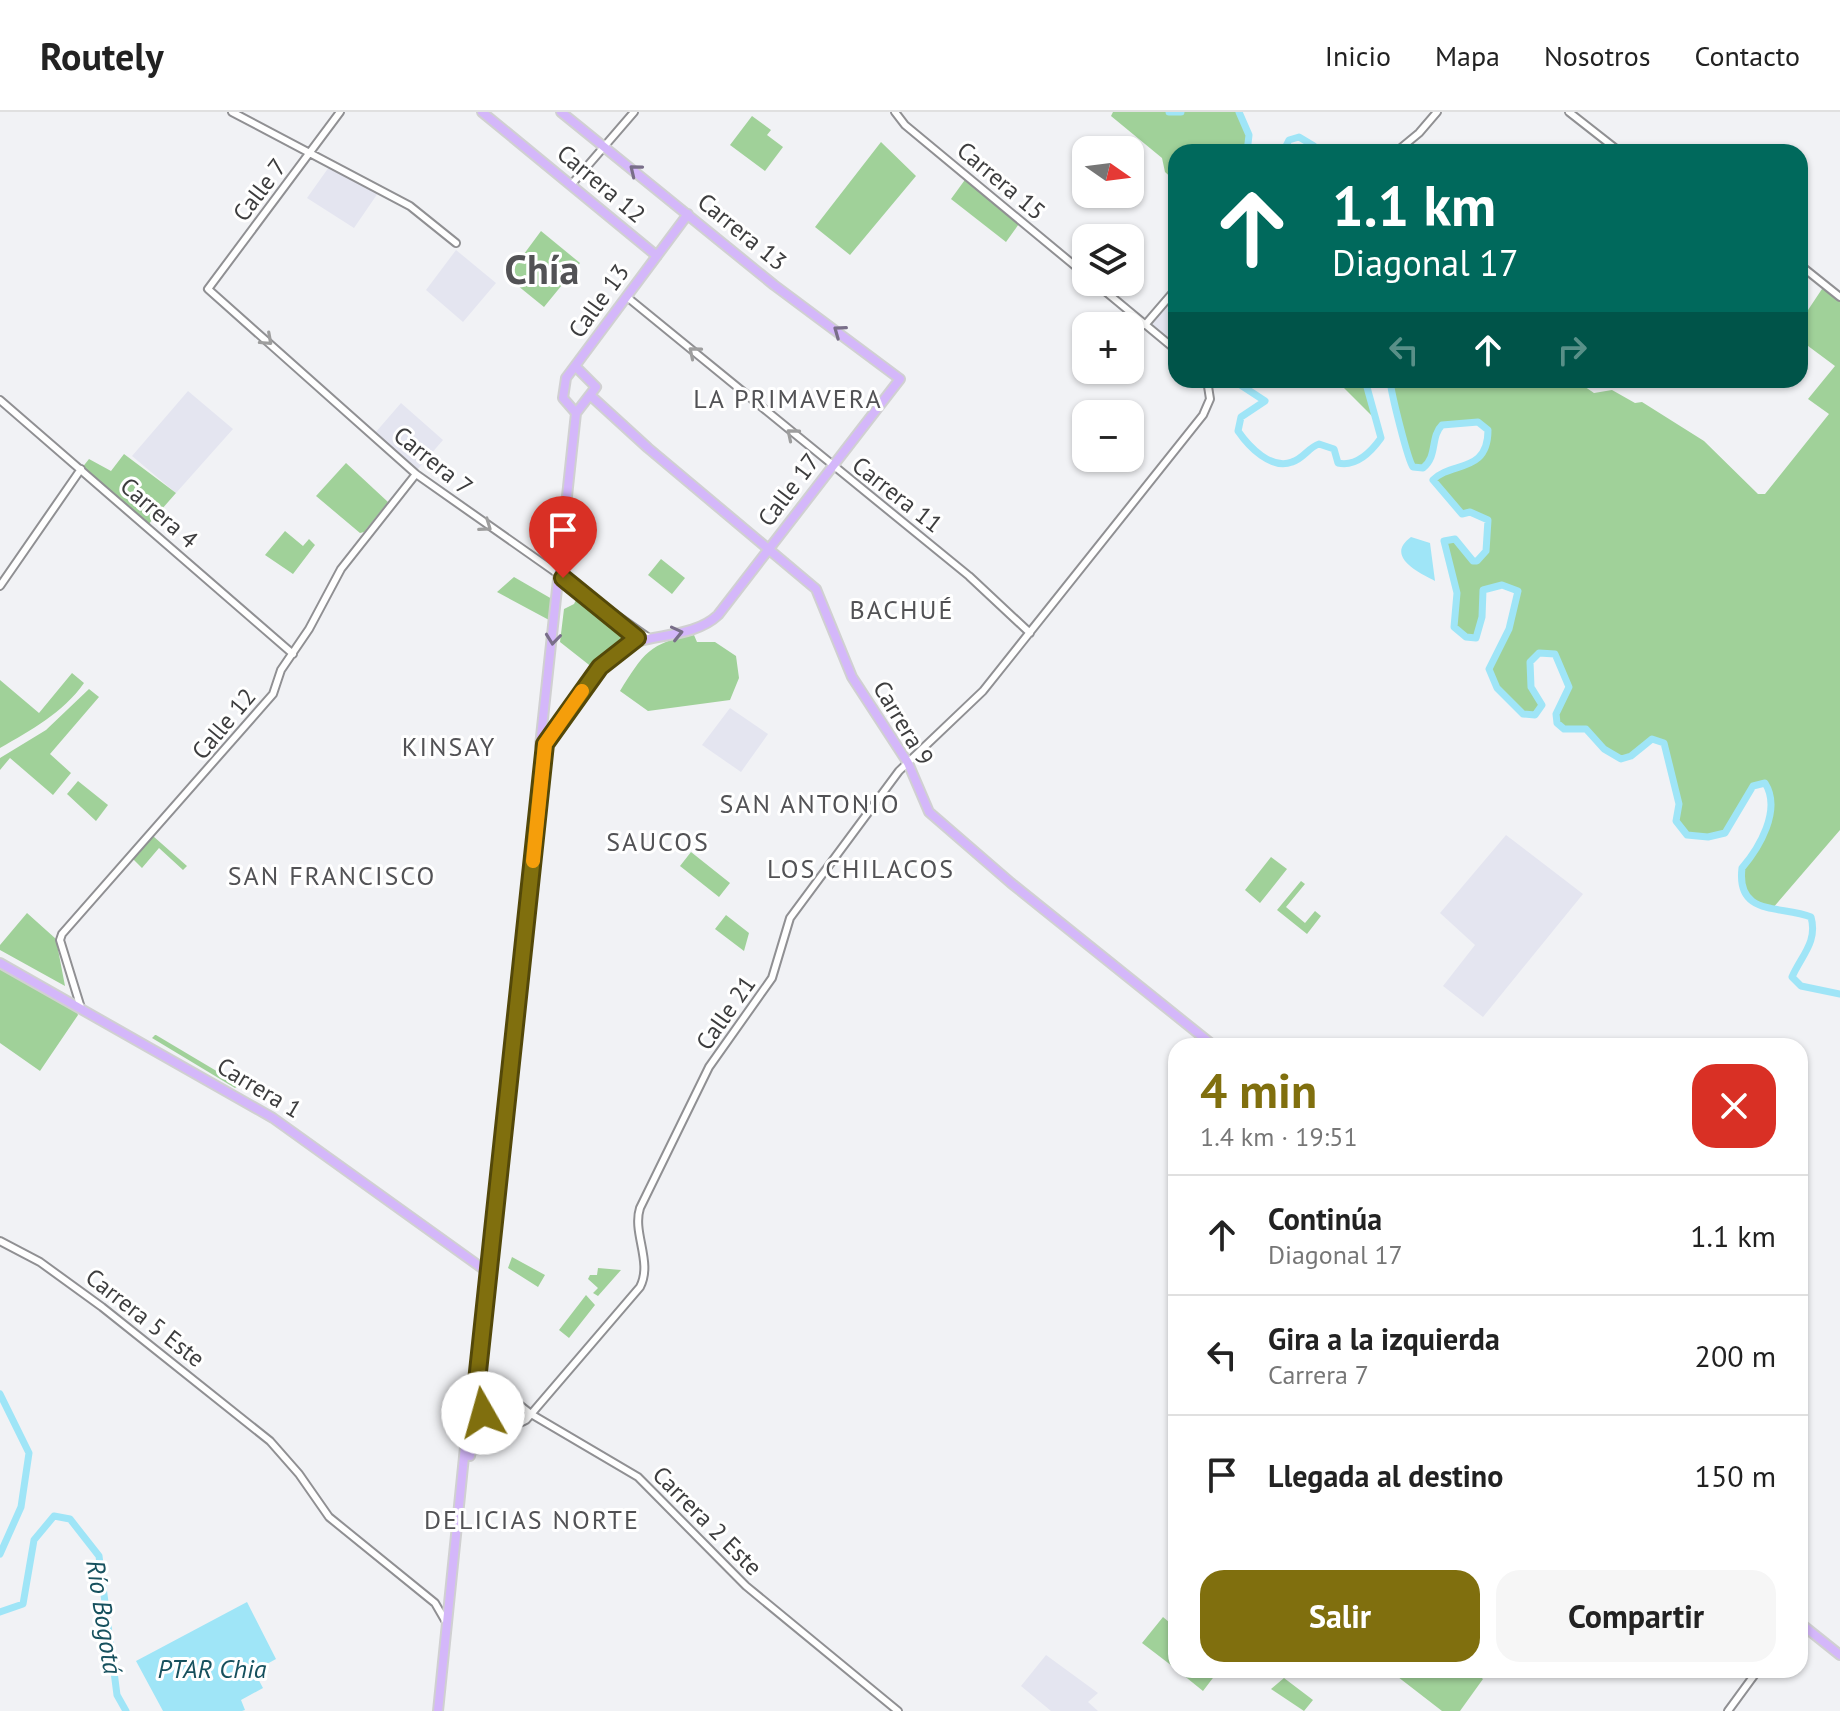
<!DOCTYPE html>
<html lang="es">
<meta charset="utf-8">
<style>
body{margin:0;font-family:"PT Sans",sans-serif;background:#f6f6f6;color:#222;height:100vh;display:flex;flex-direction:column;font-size:30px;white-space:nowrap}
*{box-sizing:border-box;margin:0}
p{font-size:26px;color:#767676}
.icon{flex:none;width:44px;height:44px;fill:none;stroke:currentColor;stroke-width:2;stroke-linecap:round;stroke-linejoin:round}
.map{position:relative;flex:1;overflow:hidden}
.side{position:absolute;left:1168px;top:926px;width:640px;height:640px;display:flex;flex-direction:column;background:#fff;border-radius:24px;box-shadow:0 2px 6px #0004}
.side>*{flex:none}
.banner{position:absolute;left:1168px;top:32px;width:640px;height:244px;border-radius:24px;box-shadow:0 2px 6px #0004;background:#00695c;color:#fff;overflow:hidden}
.needle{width:52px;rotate:104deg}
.controls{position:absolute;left:1072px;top:24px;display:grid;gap:16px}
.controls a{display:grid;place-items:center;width:72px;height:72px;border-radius:16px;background:#fff;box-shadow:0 2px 6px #0004;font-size:40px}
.pin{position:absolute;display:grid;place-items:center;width:68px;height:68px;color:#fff;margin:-82px -34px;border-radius:50% 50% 50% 0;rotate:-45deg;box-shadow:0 0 8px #0007}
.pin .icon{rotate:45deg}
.me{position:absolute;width:88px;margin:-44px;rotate:353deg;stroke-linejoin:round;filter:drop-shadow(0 0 6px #0008)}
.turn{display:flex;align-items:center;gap:28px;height:168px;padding:0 32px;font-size:36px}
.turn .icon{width:104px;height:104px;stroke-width:2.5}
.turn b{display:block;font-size:56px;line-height:68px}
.lanes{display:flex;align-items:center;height:76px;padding:0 32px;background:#0003;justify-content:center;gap:40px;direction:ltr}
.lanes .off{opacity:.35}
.round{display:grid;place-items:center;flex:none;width:84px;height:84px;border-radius:24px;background:#f6f6f6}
.overview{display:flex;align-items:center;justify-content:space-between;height:136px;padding:0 32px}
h1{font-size:48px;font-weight:800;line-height:60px;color:#806f0e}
.cta{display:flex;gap:16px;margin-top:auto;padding:16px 32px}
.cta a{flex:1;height:92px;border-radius:24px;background:#806f0e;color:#fff;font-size:32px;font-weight:800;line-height:92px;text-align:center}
.cta a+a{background:#f6f6f6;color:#222}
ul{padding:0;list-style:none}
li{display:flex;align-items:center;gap:24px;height:120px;padding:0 32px;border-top:2px solid #e0e0e0}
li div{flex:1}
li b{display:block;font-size:30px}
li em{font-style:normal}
header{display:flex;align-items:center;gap:48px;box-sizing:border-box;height:112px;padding:0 40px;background:#fff;border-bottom:2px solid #e0e0e0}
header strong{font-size:38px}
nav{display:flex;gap:44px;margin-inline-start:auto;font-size:28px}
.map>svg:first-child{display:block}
.built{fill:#e4e5f0}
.green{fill:#a0d199}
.water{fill:#9fe5f7}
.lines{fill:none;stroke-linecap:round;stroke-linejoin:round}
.river{stroke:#9fe5f7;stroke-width:7}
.minor-casing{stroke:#909093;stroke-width:10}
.major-casing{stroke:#d0d0d1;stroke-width:12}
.minor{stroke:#fff;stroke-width:6}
.major{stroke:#d4b7fa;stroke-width:8}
.oneway{stroke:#796e89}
.oneway2{stroke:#9e9e9e}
.route-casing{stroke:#534809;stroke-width:20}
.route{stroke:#806f0e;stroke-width:14}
.slow{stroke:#f59e0b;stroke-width:14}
.labels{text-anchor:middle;stroke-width:6;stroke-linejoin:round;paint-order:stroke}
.street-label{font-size:24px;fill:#3d3d3e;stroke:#fff}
.neighbourhood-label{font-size:26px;letter-spacing:2px;fill:#525255;stroke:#fff}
.water-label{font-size:26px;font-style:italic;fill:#17515e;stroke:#fff}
.town-label{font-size:40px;font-weight:bold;fill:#525255;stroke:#fff}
</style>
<header>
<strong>Routely</strong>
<nav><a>Inicio</a><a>Mapa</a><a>Nosotros</a><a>Contacto</a></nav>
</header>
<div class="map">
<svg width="1840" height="1599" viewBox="0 0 1840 1599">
<rect width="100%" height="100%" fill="#f1f2f5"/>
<!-- built -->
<path class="built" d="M329,55L378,81L354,116L307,86Z
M456,138L496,171L463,210L426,178Z
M1176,177V238L1145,213Z
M188,279L233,317L176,381L132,344Z
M401,291L443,328L417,358L375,321Z
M730,596L768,622L741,660L702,633Z
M1506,723L1583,782L1483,905L1443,874L1475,833L1440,801Z
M1046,1543L1098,1581L1088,1590L1098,1599H1051L1021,1574Z"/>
<!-- green -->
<path class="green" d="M1113,0H1239L1249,23L1247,40H1176V70L1165,60L1162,46L1111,4Z
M752,4L771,18L767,23L783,35L765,59L730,33Z
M881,30L916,64L850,143L815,115Z
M967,65L1021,109L1006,130L951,87Z
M541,119L580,151L544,195L507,165Z
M1824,174L1840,185V718L1772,797L1749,788C1745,780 1738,768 1741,758C1744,749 1755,741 1760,732C1768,717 1775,687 1766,671L1753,674L1725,721L1708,725L1687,723L1676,709L1679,692L1664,631L1652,627L1631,644L1621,647L1604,637L1586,617H1564L1557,611L1556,602L1569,575L1555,542L1539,541L1530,550L1531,575L1542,593L1535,603L1523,602L1497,576L1489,557L1509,517L1518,479L1502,473L1483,478L1482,505L1476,526L1466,525L1454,515L1457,481L1444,429L1455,427L1473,449H1478L1486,439L1488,409L1470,401L1462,402L1433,368C1451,349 1488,361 1488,318L1478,310L1442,313C1430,325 1438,344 1423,356L1413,355C1408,349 1391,281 1390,268H1575L1594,281L1612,278L1635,291L1642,290L1704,329L1758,382H1765L1829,302L1808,287L1835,254L1800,228V210Z
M1336,268H1365L1379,311Z
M124,342L176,381L147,414L81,357L89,347L111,359Z
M346,351L388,390L364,420L360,421L316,384Z
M285,419L303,434L309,427L315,433L293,462L265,443Z
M661,447L685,466L672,482L648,463Z
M514,465L552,487L549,508L497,480Z
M578,484L634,525L611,538L593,556L560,530L564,497L574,492Z
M694,523L697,530H715L736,544L739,566L730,588L648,599L620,579C643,542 650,530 694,523Z
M72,561L84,571C63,601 31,618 0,636V568L39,601Z
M89,577L99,585L50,642L71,661L53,683L10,646L0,658V646L46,618Z
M78,669L108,693L96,709L67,682Z
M153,724L187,754L183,758L159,736L142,756L132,746Z
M691,740L730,771L719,785L680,754Z
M1271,745L1287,757L1260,791L1245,778Z
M1301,769L1305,772L1286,795L1305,811L1315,799L1321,804L1307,822L1277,798Z
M27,801L56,827L65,874L0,838V833Z
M726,803L749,821L744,839L715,817Z
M0,857L76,898L78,903L40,959L0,931Z
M155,923H156L240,973L235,976L152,926Z
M512,1145L545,1163L538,1175L508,1156Z
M598,1156L621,1158L598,1184L593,1181L598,1176L588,1167L590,1163H597Z
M586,1183L595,1193L569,1226L559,1218Z
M484,1270L518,1296V1301L504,1305L487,1297L480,1271Z
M1163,1505L1176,1516V1557L1142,1531Z
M1177,1558H1219L1203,1579Z
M1389,1558H1473L1483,1567L1460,1599H1442Z
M1284,1566L1313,1588L1304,1599L1271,1577Z"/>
<!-- water -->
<path class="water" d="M1411,425L1430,431L1435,469C1417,460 1385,444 1411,425Z
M247,1490L276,1547L254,1559L263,1576L241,1588L245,1598L242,1599H163L136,1549Z"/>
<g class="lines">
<!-- river -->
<path class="river" d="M1169,0H1181
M1239,0L1249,23L1247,40
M1283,40L1289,28L1299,25L1314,34L1315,40
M1233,268L1265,289L1241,305L1238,319C1249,335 1271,358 1292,350C1303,347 1309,335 1319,332L1334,337L1338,351C1356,355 1371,340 1381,326L1365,268
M1390,268C1391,281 1408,349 1413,355L1423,356C1438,344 1430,325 1442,313L1478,310L1488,318C1488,362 1451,349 1433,368L1462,402L1470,400L1488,408L1486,439L1477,449H1473L1455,427L1444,429L1457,481L1454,515L1466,525L1476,526L1482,505L1483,478L1502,473L1518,479L1509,517L1489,557L1497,576L1523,602L1535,603L1542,593L1531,575L1530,550L1539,541L1555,542L1569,575L1556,602L1557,611L1564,617H1586L1604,637L1621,647L1631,644L1652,627L1664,631L1679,692L1676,709L1687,723L1708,725L1725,721L1753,674L1765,671C1782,698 1759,736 1742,756C1736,805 1781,793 1811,805C1818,830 1801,844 1792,865L1801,874L1840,882
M0,1282L29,1341L21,1395L0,1442
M0,1500L23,1492L34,1428L54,1404L70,1407L99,1444L117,1583L126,1599"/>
<!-- minor casing -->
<g class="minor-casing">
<path id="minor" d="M232,0L410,94L456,131
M340,0L208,177L416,362L649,526
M895,0L905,13L1086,163
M1569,0L1620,40
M1396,40L1419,21L1437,0
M571,73L634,0
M1800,153L1840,185
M1094,170L1176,238
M627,185L969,464L1030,521
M1145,213L1176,177
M0,288L293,542
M0,474L81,357
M81,896L60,828L62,822L273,582L281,558L309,517L341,457L416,362
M0,1129L40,1150L102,1195L270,1329L299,1362L329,1405L435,1491L446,1510
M479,1261L531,1302L638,1365L746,1474L898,1599
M483,1299L500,1307L527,1304
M473,1326C490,1309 508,1319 526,1308L640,1175C653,1150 632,1121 640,1096L709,955L772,866L790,806L899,659L983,579L1203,303L1210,287L1207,268
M1728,1599L1758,1558"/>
</g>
<!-- major casing -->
<g class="major-casing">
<path id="major" d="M482,0L657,144
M576,255L596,275L576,301
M591,284L648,336L816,477L852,565L908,651L929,700L1011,771L1214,934
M576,301L563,286L566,266L688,102
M540,634L576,301
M0,851L273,1006L489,1161
M480,1295L477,1269L546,630C564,599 602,540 636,530C663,522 697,523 718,503L900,267L774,173L561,0
M470,1344L476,1315L484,1304L476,1292
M1800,1511L1840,1543
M438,1599L465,1335L460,1302L470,1284L472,1268"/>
</g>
<!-- minor -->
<use href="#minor" class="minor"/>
<!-- major -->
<use href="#major" class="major"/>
</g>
<!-- one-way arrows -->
<defs><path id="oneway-chevron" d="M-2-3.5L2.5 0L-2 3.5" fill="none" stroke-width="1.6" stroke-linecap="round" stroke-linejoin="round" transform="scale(2)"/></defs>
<g class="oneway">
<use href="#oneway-chevron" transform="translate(635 58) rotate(-141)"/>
<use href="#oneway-chevron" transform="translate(839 219) rotate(-144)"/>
<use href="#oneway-chevron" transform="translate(677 521) rotate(-13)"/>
<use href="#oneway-chevron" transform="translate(553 527) rotate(96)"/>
</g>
<g class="oneway2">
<use href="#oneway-chevron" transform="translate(267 228) rotate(42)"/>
<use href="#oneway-chevron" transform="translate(694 240) rotate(-140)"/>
<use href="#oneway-chevron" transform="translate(792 322) rotate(-140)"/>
<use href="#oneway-chevron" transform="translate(486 414) rotate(35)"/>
</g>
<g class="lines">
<!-- route casing -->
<g class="route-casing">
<path id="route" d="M483,1301L477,1269L545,632L600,555L637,526L563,466"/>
</g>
<!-- route -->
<use href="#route" class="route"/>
<!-- slow -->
<path class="slow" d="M533,749L545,632L582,579"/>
</g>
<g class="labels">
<!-- street labels -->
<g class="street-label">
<text transform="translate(1001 69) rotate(40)" y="8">Carrera 15</text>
<text transform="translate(601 72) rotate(40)" y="8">Carrera 12</text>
<text transform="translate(260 78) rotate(-53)" y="8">Calle 7</text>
<text transform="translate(742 120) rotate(39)" y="8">Carrera 13</text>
<text transform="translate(599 189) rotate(-54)" y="8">Calle 13</text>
<text transform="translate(433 349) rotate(39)" y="8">Carrera 7</text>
<text transform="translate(789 378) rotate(-53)" y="8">Calle 17</text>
<text transform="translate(897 383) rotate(38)" y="8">Carrera 11</text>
<text transform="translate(159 401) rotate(41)" y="8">Carrera 4</text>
<text transform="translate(903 611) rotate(59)" y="8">Carrera 9</text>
<text transform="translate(224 612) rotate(-50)" y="8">Calle 12</text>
<text transform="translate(726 901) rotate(-55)" y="8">Calle 21</text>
<text transform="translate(259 976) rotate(31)" y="8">Carrera 1</text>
<text transform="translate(145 1206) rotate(38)" y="8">Carrera 5 Este</text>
<text transform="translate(707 1409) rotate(45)" y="8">Carrera 2 Este</text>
</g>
<!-- neighbourhood labels -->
<g class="neighbourhood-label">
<text x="788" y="296">LA PRIMAVERA</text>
<text x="902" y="507">BACHUÉ</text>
<text x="449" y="644">KINSAY</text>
<text x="810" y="701">SAN ANTONIO</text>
<text x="658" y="739">SAUCOS</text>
<text x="861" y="766">LOS CHILACOS</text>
<text x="332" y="773">SAN FRANCISCO</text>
<text x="532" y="1417">DELICIAS NORTE</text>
</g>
<!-- water labels -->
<g class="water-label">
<text transform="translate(104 1505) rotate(81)" y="9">Río Bogotá</text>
<text x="212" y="1566">PTAR Chia</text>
</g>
<!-- town labels -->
<g class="town-label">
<text x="542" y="172">Chía</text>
</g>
</g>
</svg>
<div class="controls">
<a><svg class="needle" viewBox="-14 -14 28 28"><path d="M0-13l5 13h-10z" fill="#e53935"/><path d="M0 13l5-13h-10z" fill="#767676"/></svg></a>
<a><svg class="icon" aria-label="layers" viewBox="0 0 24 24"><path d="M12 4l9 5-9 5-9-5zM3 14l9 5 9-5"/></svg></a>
<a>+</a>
<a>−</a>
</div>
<div class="pin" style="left:563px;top:466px;background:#d93025"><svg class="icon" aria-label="arrive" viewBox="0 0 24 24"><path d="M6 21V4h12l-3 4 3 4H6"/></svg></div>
<svg class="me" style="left:483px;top:1301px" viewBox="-20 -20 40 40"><circle r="19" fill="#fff"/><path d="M0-13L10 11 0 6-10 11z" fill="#806f0e"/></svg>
<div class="banner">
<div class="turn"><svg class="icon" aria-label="ahead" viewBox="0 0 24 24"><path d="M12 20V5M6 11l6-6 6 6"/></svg><div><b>1.1 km</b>Diagonal 17</div></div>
<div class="lanes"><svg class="icon off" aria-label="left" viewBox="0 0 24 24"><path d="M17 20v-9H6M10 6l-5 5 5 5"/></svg><svg class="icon" aria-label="ahead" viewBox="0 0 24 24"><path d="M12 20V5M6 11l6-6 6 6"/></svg><svg class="icon off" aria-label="right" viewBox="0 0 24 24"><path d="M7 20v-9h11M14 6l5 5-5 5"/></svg></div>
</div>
<section class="side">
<div class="overview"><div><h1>4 min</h1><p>1.4 km · 19:51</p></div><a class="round" style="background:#d93025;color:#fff"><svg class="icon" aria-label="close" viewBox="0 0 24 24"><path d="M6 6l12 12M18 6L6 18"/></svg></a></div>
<ul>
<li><svg class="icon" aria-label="ahead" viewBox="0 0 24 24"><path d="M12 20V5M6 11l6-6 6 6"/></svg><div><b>Continúa</b><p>Diagonal 17</p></div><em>1.1 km</em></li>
<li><svg class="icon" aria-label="left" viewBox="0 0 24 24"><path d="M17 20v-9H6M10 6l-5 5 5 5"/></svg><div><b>Gira a la izquierda</b><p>Carrera 7</p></div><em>200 m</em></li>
<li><svg class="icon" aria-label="arrive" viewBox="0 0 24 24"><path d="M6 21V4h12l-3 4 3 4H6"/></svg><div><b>Llegada al destino</b></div><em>150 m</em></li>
</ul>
<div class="cta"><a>Salir</a><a>Compartir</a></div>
</section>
</div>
